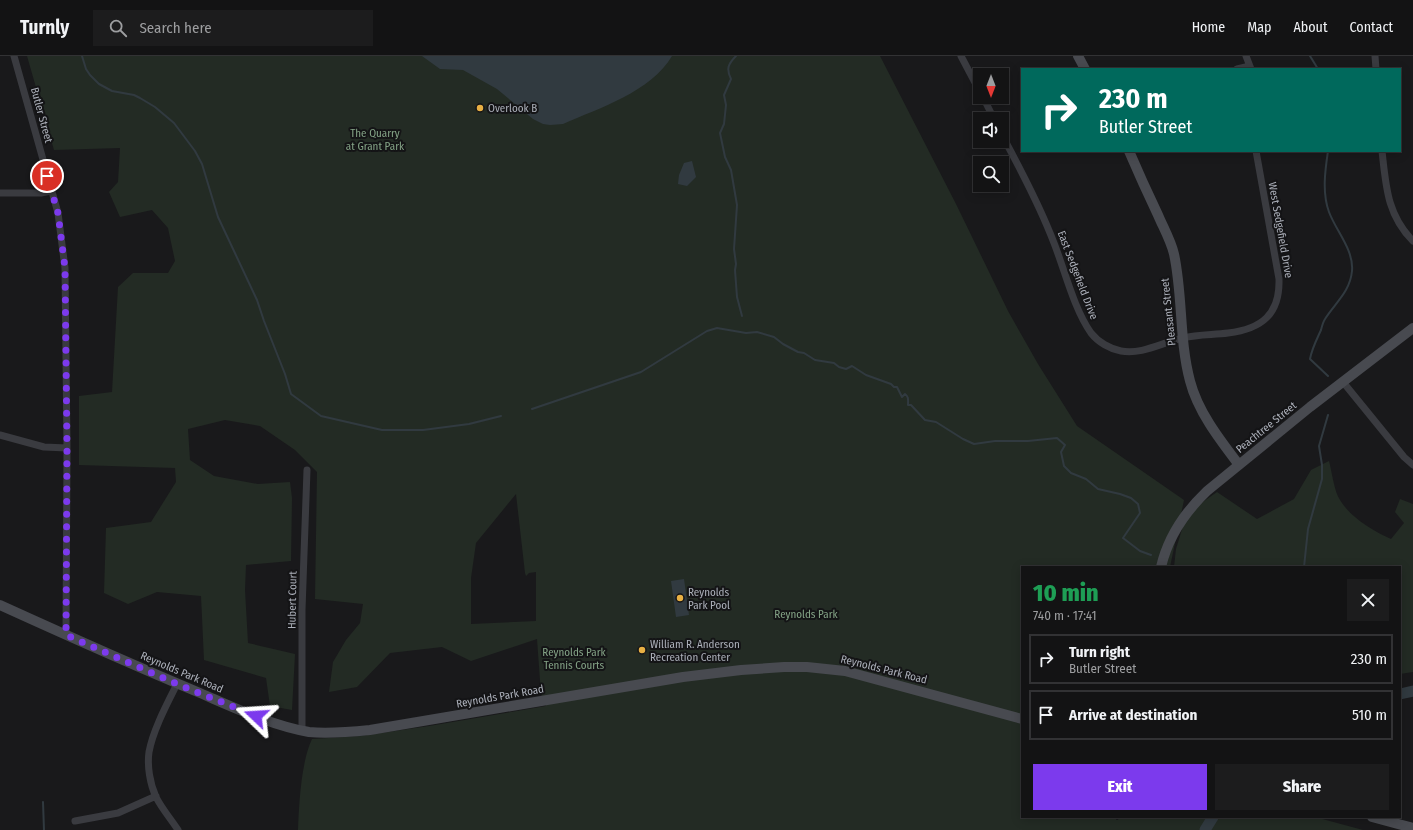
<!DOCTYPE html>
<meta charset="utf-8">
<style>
body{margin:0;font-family:"Fira Sans Condensed",sans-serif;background:#1c1c1d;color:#f1f3f6;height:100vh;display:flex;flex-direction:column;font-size:15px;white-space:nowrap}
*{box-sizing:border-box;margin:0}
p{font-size:13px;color:#9d9ea0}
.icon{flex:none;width:22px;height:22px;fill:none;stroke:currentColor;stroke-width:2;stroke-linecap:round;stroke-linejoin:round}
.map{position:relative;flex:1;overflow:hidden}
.details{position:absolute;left:1021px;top:510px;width:380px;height:252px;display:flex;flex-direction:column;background:#131314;border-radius:0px;box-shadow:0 2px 10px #0003,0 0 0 1px #323234}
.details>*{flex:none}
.hud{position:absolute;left:1021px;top:12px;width:380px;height:84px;border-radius:0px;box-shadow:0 2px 10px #0003,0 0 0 1px #323234;background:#00695c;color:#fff;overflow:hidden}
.needle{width:26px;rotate:180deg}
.buttons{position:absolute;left:973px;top:12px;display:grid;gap:8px}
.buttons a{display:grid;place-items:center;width:36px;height:36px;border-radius:0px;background:#131314;box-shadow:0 2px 10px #0003,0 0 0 1px #323234;font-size:20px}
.pin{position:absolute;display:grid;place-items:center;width:34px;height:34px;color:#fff;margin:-17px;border:2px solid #fff;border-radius:50%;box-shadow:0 1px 4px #0007}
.me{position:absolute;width:44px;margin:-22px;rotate:290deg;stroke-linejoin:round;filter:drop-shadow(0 0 3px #0008)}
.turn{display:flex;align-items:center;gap:14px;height:84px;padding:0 12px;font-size:18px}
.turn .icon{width:52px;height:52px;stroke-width:2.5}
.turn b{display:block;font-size:28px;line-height:34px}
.round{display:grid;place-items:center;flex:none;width:42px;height:42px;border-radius:0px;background:#1c1c1d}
.headline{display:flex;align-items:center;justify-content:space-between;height:68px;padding:0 12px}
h1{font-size:24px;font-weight:800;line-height:30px;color:#1e9e55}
.cta{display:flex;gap:8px;margin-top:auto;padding:8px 12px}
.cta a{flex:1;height:46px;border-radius:0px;background:#7c3aed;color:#fff;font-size:16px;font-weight:800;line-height:46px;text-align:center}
.cta a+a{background:#1c1c1d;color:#f1f3f6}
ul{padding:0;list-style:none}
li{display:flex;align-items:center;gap:12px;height:50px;margin:0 8px 6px;padding:0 4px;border:2px solid #323234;border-radius:0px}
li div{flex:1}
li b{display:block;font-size:15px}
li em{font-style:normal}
header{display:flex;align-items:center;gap:24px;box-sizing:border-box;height:56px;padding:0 20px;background:#131314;border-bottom:1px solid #323234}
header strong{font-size:19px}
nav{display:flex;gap:22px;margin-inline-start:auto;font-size:14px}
.search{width:280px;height:36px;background:#1c1c1d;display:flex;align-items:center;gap:10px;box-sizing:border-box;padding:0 14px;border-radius:0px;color:#9d9ea0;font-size:15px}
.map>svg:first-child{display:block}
.green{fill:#232b24;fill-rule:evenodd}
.water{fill:#313a40}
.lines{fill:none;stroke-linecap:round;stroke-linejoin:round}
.stream{stroke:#313a40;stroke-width:2}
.river{stroke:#313a40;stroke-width:11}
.street{stroke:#3a3b40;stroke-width:7}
.secondary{stroke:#484a50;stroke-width:10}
.route{stroke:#7c3aed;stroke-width:7;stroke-dasharray:0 12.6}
.poi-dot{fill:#e8b044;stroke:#141416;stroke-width:1.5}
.labels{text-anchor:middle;stroke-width:4;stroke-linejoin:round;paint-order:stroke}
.poi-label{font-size:11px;fill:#acb0ba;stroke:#141416;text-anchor:start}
.street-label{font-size:11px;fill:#acb0ba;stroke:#141416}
.park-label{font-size:11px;fill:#84a386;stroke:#141416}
</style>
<header>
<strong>Turnly</strong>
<div class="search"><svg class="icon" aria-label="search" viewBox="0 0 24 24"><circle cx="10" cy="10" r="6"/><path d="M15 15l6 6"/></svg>Search here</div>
<nav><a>Home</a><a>Map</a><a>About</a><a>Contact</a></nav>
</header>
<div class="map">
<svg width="1413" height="774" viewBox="0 0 1413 774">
<rect width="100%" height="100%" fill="#19191b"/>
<!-- green -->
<path class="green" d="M27,0H880L956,148L1008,255L1038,308L1077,370L1184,444L1170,511H1022V761H1117L1116,764H1118L1119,761H1315L1363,774H298C299,749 301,706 312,683L361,680L429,670L546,650L541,638L537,583L471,605L442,591L390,597L357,631L329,636L333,606L346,584L360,567L363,548L315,543L317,416L295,394L260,370L225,364L188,373L190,404L214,420L258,428L290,426L292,442L291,505L246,509L245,534L248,587L295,598L292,654L270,650L266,622L204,604L201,540L157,536L128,548L104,537L106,472L151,466L176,426L175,412L79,409V340L112,336L118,231L133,217H168L175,205L168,172L152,154L120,161L109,136L118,126L120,92L54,94ZM516,438L525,517L526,520L529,517L536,516V565L471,568V522L476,487Z
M1329,405C1332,416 1334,435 1340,444C1350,461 1373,475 1391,483L1404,467L1395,456L1400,443L1413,448V616L1400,618V511H1174L1176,493L1187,457L1217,436L1257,463L1294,443L1311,414Z"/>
<!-- water -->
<path class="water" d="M422,0H672C651,36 599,52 563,68L550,69L543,68L533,63L497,33L463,14L440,13Z
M692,105L696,121L687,130L678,128L679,119L684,107Z
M684,523L689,559L676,561L671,525Z"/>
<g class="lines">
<!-- stream -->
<path class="stream" d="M82,0L86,13L90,19L99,28L112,35L134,39L140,42L155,51L174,67L195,95L202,108L218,161L257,244L264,265L285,318L291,338L321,360L382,374H423L469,368L501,360
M736,0C728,8 726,13 731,23L724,39L726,49L724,68L720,77L725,101L731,114L737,149L734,193L736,208L735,214L737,241L742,260
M1310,0L1318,13
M1328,95C1325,115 1322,137 1329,156C1336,175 1354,194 1352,215C1350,236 1335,247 1325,263C1323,266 1322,270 1321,274C1317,283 1312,292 1310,303L1328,320
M532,353L641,316L707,275L717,272L746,277L757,276L774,281L783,288L798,296L804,297L815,304L834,307L839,311L846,313L852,310L866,319L891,328L894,331H897L902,341L905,338C909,341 908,344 908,349H911L925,364L936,366L963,383L974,388L995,385H1028L1057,382L1065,389L1061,396L1064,410L1071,417L1086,423L1098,433L1120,438L1131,442L1138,448L1140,457L1123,482L1140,495L1151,499
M1304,511L1308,473L1322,423V409L1319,390L1328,359
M43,746L44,774"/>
<!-- river -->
<path class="river" d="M1400,638L1413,635
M1205,774L1213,761"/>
<!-- street -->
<path class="street" d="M14,0L58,157L65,212L67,392L66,579
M961,0L980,36
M1246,0L1251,13
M1375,0L1376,13
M1237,13L1250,10
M983,41L994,63
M1002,79C1021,114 1040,150 1054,187C1065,215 1074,253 1091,277C1098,286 1110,293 1121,295C1142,299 1163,286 1183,282C1198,278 1213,279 1228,277C1262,273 1280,258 1279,223L1256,95
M1382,95C1386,130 1387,159 1413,185
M0,137H41L51,135
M1343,326L1404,401L1413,409
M0,379L44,391L67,392
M177,628C167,648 153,674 149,696C147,710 150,728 156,741C162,753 171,763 178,774
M302,674V554L307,414
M75,765L118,757L156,740"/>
<!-- secondary -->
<path class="secondary" d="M1078,0L1085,13
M1129,95C1138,116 1148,138 1158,159C1163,171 1171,185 1174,198C1183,240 1179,284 1190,325C1198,356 1220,384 1239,409
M1161,511C1168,481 1185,456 1207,435L1310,351L1413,272
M0,549C66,579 133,609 200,637C235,652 273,670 309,676C330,678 350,676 370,674L683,621L741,614L784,611H807L845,615L1022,663
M1372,761L1413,772"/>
</g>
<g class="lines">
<!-- route -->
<path class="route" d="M47,120L58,157L65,212L67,392L66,579L177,628L256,660"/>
</g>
<!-- markers -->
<g class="poi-dot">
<circle cx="480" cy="52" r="4"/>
<circle cx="680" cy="542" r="4"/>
<circle cx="642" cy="594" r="4"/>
</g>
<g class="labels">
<!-- poi labels -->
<g class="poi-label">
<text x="488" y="56">Overlook B</text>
<text x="688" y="540">Reynolds<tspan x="688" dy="13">Park Pool</tspan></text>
<text x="650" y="592">William R. Anderson<tspan x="650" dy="13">Recreation Center</tspan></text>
</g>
<!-- street labels -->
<g class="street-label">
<text transform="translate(42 59) rotate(75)" y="4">Butler Street</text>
<text transform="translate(1281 174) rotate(80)" y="4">West Sedgefield Drive</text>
<text transform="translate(1078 219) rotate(69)" y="4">East Sedgefield Drive</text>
<text transform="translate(1168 256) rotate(-96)" y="4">Pleasant Street</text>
<text transform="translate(1266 371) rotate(-39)" y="4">Peachtree Street</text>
<text transform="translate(292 544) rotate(-89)" y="4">Hubert Court</text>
<text transform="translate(884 613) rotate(14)" y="4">Reynolds Park Road</text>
<text transform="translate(182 616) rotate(23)" y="4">Reynolds Park Road</text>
<text transform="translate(500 640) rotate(-10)" y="4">Reynolds Park Road</text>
</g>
<!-- park labels -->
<g class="park-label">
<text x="375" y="81">The Quarry<tspan x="375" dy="13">at Grant Park</tspan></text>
<text x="806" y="562">Reynolds Park</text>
<text x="574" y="600">Reynolds Park<tspan x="574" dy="13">Tennis Courts</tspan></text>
</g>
</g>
</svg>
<div class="buttons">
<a><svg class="needle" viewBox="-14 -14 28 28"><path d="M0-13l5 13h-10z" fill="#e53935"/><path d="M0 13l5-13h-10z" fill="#9d9ea0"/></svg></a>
<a><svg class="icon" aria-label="sound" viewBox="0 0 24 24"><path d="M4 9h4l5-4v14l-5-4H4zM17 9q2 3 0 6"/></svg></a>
<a><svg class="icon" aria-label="search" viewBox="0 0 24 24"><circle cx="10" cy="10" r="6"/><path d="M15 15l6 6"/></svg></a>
</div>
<div class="pin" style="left:47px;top:120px;background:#d93025"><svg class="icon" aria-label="arrive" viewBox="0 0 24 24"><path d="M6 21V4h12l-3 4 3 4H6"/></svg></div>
<svg class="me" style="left:256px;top:660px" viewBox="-20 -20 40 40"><path d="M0-17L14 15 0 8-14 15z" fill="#7c3aed" stroke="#fff" stroke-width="4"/></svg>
<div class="hud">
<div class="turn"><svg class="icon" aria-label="right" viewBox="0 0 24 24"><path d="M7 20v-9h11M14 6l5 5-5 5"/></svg><div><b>230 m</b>Butler Street</div></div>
</div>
<section class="details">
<div class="headline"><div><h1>10 min</h1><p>740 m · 17:41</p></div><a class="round"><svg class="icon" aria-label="close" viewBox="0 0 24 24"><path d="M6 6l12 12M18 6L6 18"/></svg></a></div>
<ul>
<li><svg class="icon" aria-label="right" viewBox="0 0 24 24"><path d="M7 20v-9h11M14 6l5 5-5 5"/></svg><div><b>Turn right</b><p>Butler Street</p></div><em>230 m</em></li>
<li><svg class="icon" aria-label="arrive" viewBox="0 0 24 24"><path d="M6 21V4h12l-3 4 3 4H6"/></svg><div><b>Arrive at destination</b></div><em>510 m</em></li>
</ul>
<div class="cta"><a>Exit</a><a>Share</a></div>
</section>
</div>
